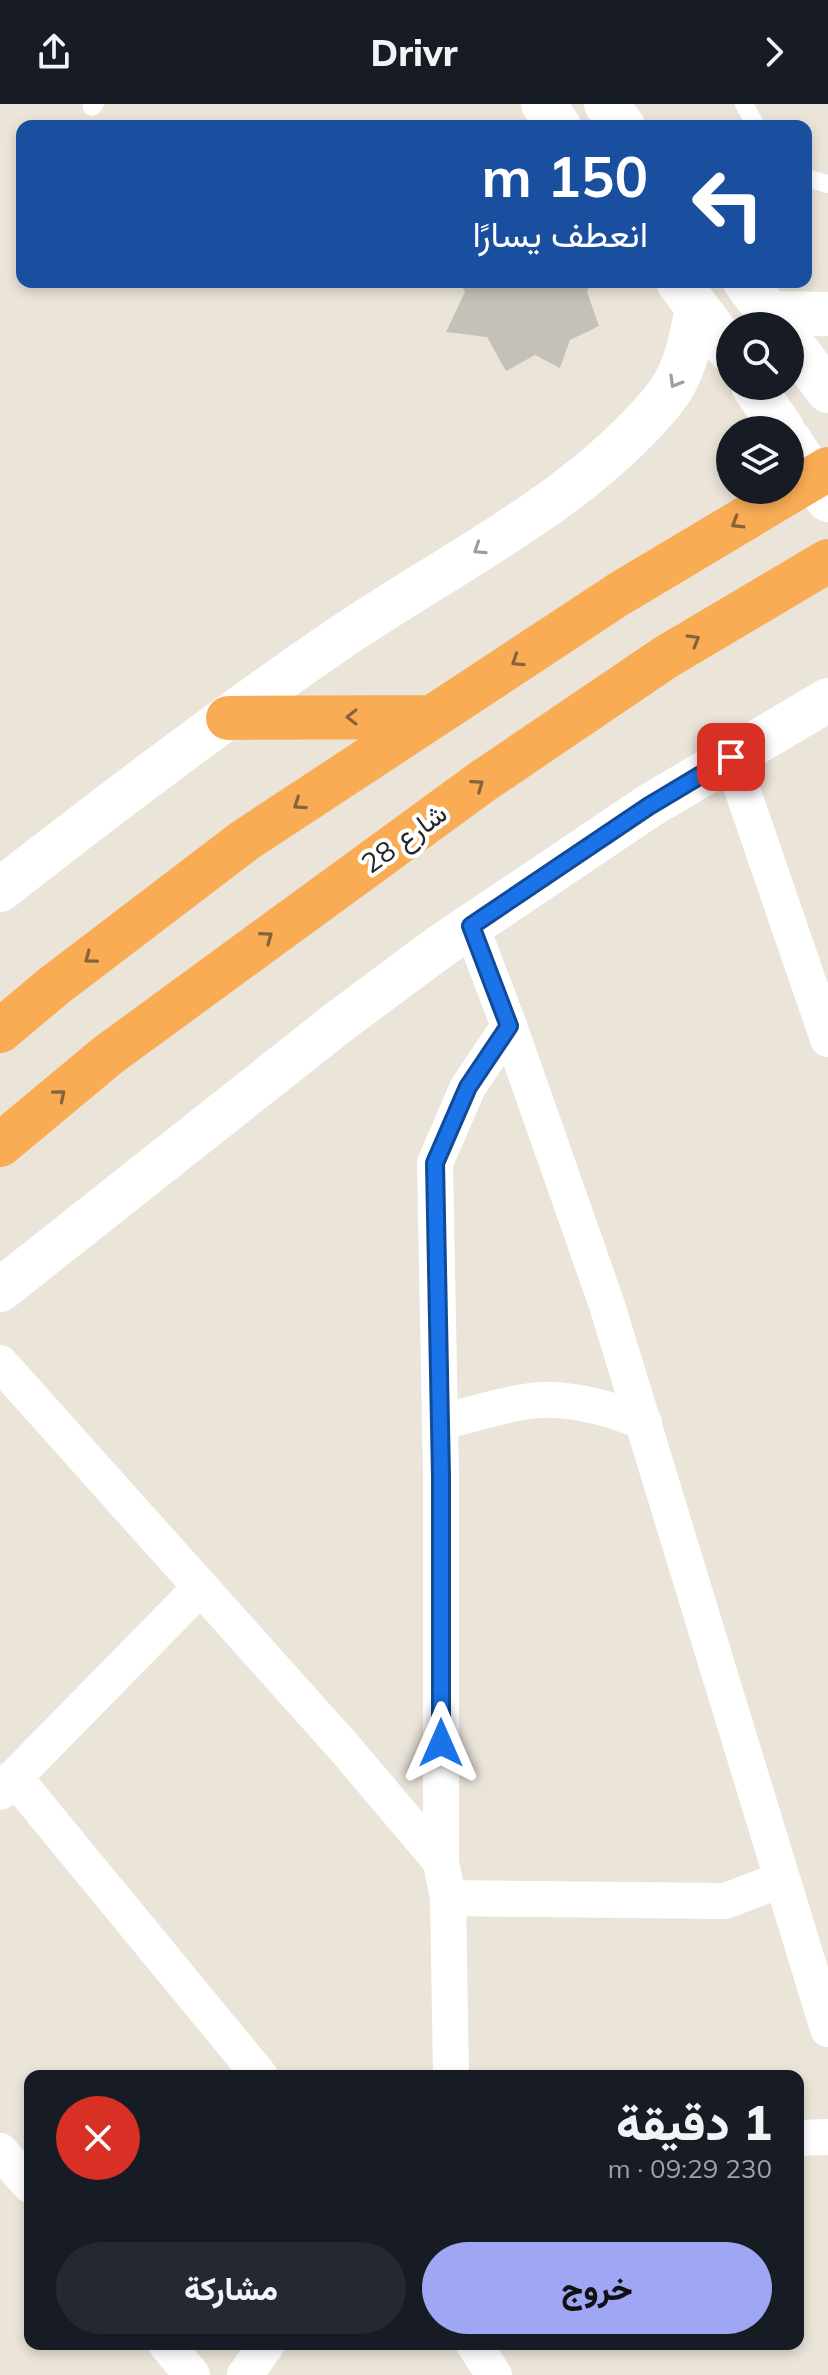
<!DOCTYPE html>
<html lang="ar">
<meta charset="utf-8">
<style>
body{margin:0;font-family:Mulish,Vazirmatn,sans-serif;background:#242831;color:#f1f3f6;direction:rtl;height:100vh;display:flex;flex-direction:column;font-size:30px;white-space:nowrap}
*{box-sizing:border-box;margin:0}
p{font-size:26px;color:#9ea1a6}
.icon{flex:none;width:44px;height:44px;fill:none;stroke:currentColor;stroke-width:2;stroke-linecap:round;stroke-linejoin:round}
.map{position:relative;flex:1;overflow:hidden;direction:ltr}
.sheet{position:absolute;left:24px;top:1966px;width:780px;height:280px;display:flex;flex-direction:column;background:#171b24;border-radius:16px;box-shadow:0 4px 12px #0003;direction:rtl}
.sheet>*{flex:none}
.banner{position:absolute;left:16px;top:16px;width:796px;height:168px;border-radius:16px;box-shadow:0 4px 12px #0003;direction:rtl;background:#1a4fa0;color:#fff;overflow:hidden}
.fabs{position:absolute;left:716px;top:208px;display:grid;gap:16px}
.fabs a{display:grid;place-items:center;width:88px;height:88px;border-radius:50%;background:#171b24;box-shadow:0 4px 12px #0003;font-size:40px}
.pin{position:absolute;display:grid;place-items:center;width:68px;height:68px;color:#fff;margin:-34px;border-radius:16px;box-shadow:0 4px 12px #0006}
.me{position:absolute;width:88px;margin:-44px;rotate:0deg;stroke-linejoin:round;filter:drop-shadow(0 0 6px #0008)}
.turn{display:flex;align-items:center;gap:28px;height:168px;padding:0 32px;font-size:36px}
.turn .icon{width:104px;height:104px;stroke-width:2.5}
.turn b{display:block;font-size:56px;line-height:68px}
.round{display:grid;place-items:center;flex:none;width:84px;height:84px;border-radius:42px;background:#242831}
.summary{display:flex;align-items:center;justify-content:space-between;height:136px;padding:0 32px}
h1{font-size:48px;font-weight:800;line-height:60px}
.button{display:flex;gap:16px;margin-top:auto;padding:16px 32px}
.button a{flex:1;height:92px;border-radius:48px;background:#9fa7f5;color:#111;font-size:32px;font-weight:800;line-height:92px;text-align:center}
.button a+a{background:#242831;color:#f1f3f6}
header{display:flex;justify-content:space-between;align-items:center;height:104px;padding:0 32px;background:#171b24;font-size:36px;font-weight:800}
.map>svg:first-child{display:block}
.building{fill:#c5c1b9}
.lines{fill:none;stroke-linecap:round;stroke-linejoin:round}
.lane{stroke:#fff;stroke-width:18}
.street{stroke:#fff;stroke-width:36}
.secondary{stroke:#fff;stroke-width:44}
.highway{stroke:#f9ac54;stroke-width:44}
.oneway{stroke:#9e9e9e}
.oneway2{stroke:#86633b}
.route-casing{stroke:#114b97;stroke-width:20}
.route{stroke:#1a73e8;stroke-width:14}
.labels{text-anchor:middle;stroke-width:8;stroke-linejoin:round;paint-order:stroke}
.street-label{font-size:28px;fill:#272727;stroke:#fff}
</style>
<header><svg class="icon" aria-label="forward" viewBox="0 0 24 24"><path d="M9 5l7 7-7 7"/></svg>Drivr<svg class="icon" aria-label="share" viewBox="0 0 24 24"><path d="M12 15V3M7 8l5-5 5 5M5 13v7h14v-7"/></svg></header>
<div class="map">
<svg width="828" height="2271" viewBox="0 0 828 2271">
<rect width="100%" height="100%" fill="#eae4d9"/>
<!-- building -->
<path class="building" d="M460,178H591L587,188L599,222L570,236L560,264L535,251L506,267L487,233L446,228L465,188Z"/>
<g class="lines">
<!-- lane -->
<path class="lane" d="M744,0L756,22
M92,3L95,0
M806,74L828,80"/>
<!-- street -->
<path class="street" d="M731,653L828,935
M471,822L509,922L607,1201L828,1925
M0,1259L349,1649L441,1758
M440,1319C469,1311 500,1301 530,1297C568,1292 609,1304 644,1318
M14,1673L260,1972
M0,1688L201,1483
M448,1794L725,1797L781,1776
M451,1972L448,1794L441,1758V1373L435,1059L468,983L509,922
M798,2034L828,2033
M0,2047L30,2081
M166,2240L192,2271
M474,2240L494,2271
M245,2271L267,2240"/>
<!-- secondary -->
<path class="secondary" d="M543,0L559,22
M606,0L623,22
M678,178L730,247
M745,178L779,222
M769,209L828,210
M790,237L828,287
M753,282L783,326
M790,337L828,396
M0,786C111,699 224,613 340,534C450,459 575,401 661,299C685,271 690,239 697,204
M0,1186L340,917L441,842L649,702L828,596"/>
<!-- highway -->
<path class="highway" d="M228,614L430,613
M0,927L55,881L244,737L619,490L828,365
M0,1041L108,951L483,677L666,553L828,457"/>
</g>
<!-- one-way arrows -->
<defs><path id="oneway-chevron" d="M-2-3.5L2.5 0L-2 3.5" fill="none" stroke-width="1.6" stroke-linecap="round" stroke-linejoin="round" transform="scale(2)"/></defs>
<g class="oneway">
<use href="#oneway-chevron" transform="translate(675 278) rotate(120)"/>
<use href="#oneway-chevron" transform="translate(479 445) rotate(147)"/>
</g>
<g class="oneway2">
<use href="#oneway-chevron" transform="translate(737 419) rotate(149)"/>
<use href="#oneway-chevron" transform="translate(694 536) rotate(-30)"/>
<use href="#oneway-chevron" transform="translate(517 557) rotate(147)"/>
<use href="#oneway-chevron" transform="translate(352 613) rotate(180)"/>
<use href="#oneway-chevron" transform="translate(478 681) rotate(-35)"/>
<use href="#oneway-chevron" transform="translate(299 700) rotate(146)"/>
<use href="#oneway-chevron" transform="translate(267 833) rotate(-36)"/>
<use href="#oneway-chevron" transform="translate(90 854) rotate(143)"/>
<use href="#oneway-chevron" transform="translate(60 991) rotate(-40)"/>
</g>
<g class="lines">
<!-- route casing -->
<g class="route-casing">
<path id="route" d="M441,1639V1373L435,1059L468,983L509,922L471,822L649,702L731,653"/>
</g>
<!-- route -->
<use href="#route" class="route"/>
</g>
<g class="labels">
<!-- street labels -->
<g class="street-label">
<text transform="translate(404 734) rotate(-36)" y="10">شارع 28</text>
</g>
</g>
</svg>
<div class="fabs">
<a><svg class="icon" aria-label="search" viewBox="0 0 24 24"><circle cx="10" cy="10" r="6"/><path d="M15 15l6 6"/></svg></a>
<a><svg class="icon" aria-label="layers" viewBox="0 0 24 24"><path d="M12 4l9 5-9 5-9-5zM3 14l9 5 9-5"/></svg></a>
</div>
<div class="pin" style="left:731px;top:653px;background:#d93025"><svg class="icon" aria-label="arrive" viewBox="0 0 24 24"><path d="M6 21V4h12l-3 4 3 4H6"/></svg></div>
<svg class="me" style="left:441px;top:1639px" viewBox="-20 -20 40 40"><path d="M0-17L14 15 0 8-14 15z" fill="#1a73e8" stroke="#fff" stroke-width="4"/></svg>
<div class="banner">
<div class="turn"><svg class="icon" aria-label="left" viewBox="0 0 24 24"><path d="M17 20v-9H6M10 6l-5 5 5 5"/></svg><div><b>150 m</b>انعطف يسارًا</div></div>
</div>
<section class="sheet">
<div class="summary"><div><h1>1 دقيقة</h1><p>230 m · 09:29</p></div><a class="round" style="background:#d93025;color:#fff"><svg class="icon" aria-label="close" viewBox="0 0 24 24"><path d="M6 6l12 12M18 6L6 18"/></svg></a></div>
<div class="button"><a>خروج</a><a>مشاركة</a></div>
</section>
</div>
